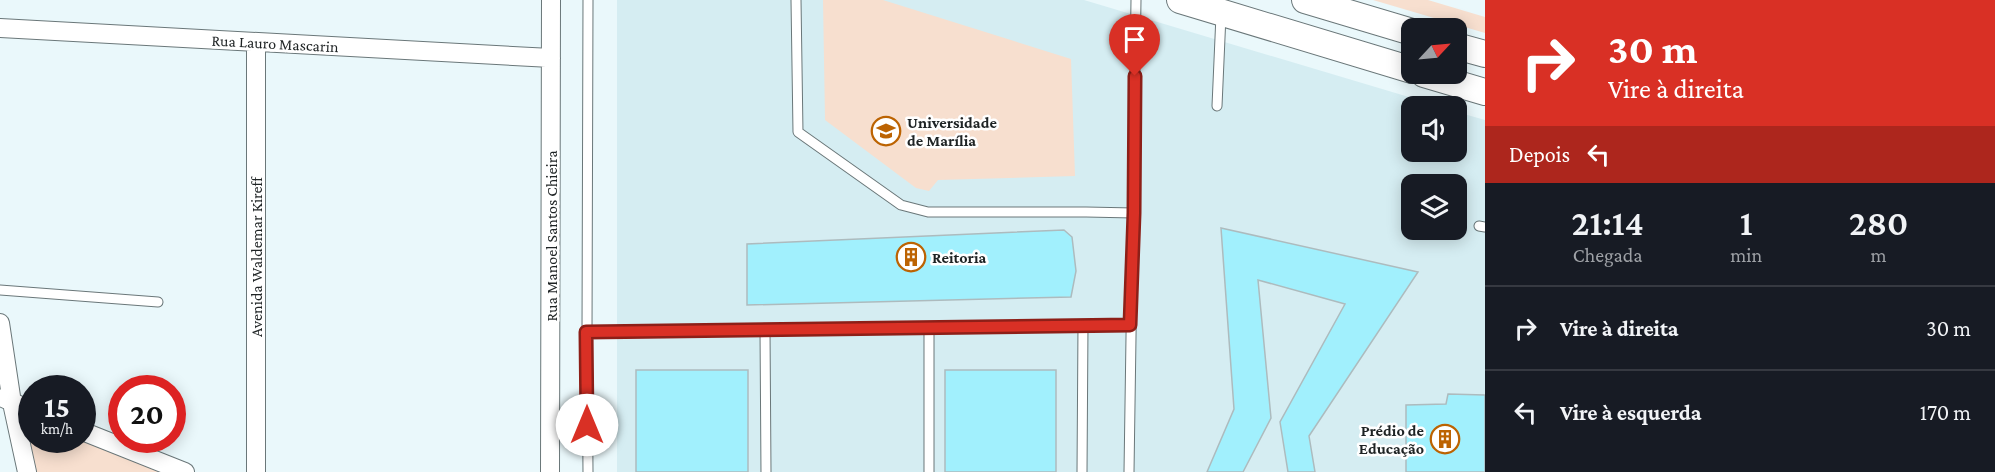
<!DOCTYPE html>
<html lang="pt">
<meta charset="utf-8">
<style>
body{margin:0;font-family:"Crimson Pro",serif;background:#20242c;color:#f1f3f6;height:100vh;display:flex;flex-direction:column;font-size:22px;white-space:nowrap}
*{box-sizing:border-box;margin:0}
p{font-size:20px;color:#9ea1a6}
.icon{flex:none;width:33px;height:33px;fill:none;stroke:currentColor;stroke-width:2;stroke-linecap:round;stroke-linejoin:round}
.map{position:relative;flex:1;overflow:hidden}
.panel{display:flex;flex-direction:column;background:#171b24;width:510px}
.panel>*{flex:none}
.top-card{background:#d93025;color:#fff;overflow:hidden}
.needle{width:39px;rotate:64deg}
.fabs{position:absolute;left:1401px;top:18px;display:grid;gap:12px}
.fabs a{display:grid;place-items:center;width:66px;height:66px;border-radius:12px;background:#171b24;box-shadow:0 3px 15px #0003;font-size:30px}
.speed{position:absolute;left:18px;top:375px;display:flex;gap:12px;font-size:30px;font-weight:700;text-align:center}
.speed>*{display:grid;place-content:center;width:78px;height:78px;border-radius:50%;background:#171b24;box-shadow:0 3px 15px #0003;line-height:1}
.speed small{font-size:15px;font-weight:400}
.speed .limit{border:9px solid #d22;background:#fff;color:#111}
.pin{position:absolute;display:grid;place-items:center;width:51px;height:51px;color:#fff;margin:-62px -26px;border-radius:50% 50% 50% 0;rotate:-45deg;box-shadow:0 0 6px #0007}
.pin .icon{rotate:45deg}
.me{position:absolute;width:66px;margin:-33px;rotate:0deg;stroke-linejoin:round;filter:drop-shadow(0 0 4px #0008)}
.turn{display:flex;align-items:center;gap:21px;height:126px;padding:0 24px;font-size:27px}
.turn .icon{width:78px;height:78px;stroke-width:2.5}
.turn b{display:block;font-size:42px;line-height:51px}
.then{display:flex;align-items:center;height:57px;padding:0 24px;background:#0003;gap:12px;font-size:22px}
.eta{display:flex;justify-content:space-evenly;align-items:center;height:102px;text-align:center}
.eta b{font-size:36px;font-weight:600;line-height:42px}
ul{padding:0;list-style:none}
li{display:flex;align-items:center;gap:18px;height:84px;padding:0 24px;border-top:2px solid #363941}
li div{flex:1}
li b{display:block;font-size:22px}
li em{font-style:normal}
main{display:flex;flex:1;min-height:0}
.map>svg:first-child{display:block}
.built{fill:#d5edf2;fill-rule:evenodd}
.green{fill:#f7dfcf}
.building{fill:#a1f0fd;stroke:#adbbbe;stroke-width:1.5}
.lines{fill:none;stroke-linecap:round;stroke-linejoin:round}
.service-casing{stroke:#6a7779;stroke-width:11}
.minor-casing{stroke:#6a7779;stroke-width:20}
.secondary-casing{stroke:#6a7779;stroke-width:28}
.service{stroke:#fff;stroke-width:9}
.minor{stroke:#fff;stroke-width:18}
.secondary{stroke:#fff;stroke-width:26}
.route-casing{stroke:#8d1f18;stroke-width:15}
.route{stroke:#d93025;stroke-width:10}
.labels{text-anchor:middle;stroke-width:5;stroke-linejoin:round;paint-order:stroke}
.street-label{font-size:16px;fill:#1e2324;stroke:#fff}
.poi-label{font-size:16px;font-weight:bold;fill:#1e2324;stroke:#fff;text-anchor:start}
</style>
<main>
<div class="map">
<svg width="1485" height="472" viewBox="0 0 1485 472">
<rect width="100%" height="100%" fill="#eaf8fb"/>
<!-- built -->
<path class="built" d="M617,0H1084L1439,106H1412V152H1456L1457,112L1485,120V472H617ZM1412,184H1456V230H1412Z"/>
<!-- green -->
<path class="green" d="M823,0H883L1071,59L1075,176L938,180L929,191L916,188L825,120Z
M1373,0H1428L1485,17V33Z
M12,403L31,411L32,440H82L185,472H27Z"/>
<!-- building -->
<path class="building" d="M1221,228L1418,272L1309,436L1315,472H1288L1280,422L1345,304L1258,280L1271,418L1243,472H1207L1234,409Z
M1064,230L1072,237L1076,271L1071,297L747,305V244Z
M636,370H748V472H636Z
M945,370H1056V472H945Z
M1448,394L1485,395V472H1406V405L1446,404Z"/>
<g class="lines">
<!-- service casing -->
<g class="service-casing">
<path id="service" d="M588,0L587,332L1130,325
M796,0L798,132L901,205L928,212H1086L1134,213
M1217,106L1221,15
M1479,226L1485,227
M0,290L158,302
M929,327V472
M765,330L766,472
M587,332L588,472
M1082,472L1083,325
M1129,472L1136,0"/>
</g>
<!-- minor casing -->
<g class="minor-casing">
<path id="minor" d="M0,28L551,58
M0,323L12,403L27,472
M3,398L32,411
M82,431L185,472
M256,472V42
M550,472L551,0"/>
</g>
<!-- secondary casing -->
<g class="secondary-casing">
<path id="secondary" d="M1180,0L1412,70
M1305,0L1412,32
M1456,46L1485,54
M1424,74L1485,92"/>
</g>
<!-- service -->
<use href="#service" class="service"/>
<!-- minor -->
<use href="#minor" class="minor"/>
<!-- secondary -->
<use href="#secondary" class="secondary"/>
</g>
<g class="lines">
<!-- route casing -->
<g class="route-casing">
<path id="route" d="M587,425L586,332L1130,325L1134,213L1135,76"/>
</g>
<!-- route -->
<use href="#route" class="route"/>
</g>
<!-- icons -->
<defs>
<g id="university-ring" transform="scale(1.5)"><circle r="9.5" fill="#fff" stroke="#bc6302" stroke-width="1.5"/><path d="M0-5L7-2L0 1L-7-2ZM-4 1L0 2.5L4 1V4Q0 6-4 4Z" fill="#bc6302"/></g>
<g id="building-ring" transform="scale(1.5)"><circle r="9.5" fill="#fff" stroke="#bc6302" stroke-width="1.5"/><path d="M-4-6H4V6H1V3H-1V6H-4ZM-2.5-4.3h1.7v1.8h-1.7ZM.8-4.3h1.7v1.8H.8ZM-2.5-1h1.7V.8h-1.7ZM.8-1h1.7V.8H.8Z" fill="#bc6302"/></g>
</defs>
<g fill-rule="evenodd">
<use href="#university-ring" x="886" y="131"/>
<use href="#building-ring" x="911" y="257"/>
<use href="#building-ring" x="1445" y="439"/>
</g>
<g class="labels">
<!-- street labels -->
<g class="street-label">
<text transform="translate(275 43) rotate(3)" y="6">Rua Lauro Mascarin</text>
<text transform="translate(551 236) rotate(-90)" y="6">Rua Manoel Santos Chieira</text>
<text transform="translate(256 257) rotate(-90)" y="6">Avenida Waldemar Kireff</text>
</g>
<!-- poi labels -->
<g class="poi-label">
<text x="907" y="128">Universidade<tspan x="907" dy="18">de Marília</tspan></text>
<text x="932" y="263">Reitoria</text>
<text x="1424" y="436" text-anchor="end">Prédio de<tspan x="1424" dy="18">Educação</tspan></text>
</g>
</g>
</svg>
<div class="fabs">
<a><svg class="needle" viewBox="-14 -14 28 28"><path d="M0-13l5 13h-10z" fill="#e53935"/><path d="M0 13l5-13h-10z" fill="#9ea1a6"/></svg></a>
<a><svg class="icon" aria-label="sound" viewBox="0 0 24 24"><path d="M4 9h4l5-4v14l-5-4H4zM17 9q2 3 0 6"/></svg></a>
<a><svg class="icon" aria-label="layers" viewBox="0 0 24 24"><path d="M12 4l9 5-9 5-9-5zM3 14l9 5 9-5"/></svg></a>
</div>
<div class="speed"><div>15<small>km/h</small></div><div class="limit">20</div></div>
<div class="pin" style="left:1135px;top:76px;background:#d93025"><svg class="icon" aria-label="arrive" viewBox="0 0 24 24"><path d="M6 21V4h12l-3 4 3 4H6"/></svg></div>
<svg class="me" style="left:587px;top:425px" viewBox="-20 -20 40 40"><circle r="19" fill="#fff"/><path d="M0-13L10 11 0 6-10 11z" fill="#d93025"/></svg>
</div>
<section class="panel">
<div class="top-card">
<div class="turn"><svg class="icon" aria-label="right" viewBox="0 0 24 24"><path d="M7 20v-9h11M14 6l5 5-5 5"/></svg><div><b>30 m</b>Vire à direita</div></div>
<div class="then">Depois<svg class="icon" aria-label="left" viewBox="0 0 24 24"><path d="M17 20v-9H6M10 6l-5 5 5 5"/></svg></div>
</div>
<div class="eta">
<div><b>21:14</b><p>Chegada</p></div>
<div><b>1</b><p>min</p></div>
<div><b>280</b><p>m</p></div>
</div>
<ul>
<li><svg class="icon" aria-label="right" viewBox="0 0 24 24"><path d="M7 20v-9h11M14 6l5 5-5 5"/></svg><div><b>Vire à direita</b></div><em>30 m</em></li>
<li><svg class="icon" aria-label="left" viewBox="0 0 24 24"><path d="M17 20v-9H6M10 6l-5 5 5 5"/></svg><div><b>Vire à esquerda</b></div><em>170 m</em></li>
</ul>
</section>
</main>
